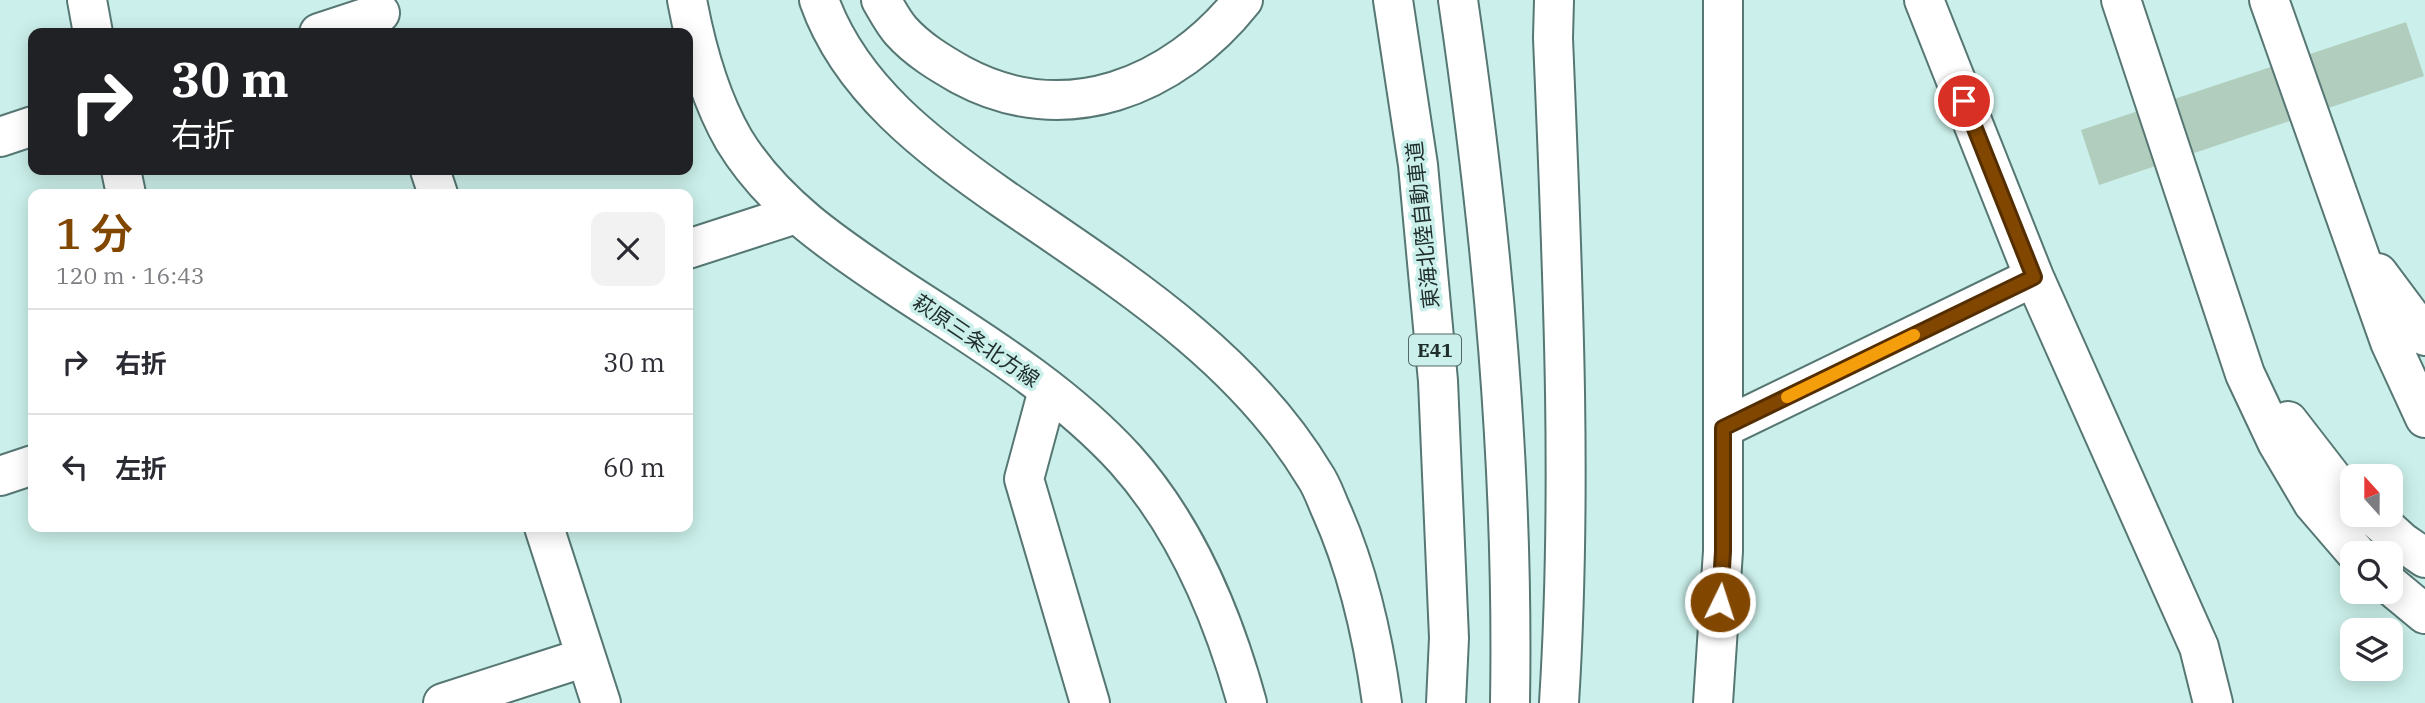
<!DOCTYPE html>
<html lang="ja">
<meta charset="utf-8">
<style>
body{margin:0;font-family:"IBM Plex Serif","Noto Sans JP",serif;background:#f2f2f3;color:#2b2b33;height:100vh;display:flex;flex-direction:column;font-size:26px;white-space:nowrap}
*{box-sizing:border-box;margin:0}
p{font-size:23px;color:#7c7c81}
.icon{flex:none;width:38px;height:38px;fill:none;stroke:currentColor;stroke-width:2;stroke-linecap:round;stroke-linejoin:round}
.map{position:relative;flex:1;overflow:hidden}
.sheet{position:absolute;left:28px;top:189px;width:665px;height:343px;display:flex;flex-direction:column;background:#fff;border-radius:14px;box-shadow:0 4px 18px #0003}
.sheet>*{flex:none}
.banner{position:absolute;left:28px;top:28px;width:665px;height:147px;border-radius:14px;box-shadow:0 4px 18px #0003;background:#202124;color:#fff;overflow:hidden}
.needle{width:46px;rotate:339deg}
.controls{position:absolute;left:2340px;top:464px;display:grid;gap:14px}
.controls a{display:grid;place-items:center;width:63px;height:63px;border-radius:14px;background:#fff;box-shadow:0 4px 18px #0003;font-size:35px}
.pin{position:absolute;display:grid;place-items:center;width:60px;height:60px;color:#fff;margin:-30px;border:4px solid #fff;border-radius:50%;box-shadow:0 2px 7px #0007}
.me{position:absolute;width:77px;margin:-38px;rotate:4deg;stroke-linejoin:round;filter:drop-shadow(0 0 5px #0008)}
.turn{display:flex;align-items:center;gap:24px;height:147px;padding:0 28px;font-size:32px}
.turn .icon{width:91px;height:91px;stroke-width:2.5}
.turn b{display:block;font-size:49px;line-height:60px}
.round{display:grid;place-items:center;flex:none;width:74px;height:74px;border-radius:14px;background:#f2f2f3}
.head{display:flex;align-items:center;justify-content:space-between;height:119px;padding:0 28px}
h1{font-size:42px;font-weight:600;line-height:52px;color:#814600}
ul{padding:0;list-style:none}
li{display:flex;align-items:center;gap:21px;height:105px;padding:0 28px;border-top:2px solid #e1e1e2}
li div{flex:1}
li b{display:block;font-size:26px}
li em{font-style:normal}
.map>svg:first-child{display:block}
.building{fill:#b0cdbd}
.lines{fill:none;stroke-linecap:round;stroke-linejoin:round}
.minor-casing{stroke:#567773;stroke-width:42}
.major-casing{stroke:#567773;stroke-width:42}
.highway-casing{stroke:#567773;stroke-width:42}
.minor{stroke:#fff;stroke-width:38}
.major{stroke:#fff;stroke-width:38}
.highway{stroke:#fff;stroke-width:38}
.route-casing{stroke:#542e00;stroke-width:18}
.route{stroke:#814600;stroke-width:12}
.slow{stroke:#f59e0b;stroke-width:12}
.labels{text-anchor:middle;stroke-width:7;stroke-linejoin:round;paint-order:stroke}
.shield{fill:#cbf0eb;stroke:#536865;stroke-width:2}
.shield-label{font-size:19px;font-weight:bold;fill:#1f2d2b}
.street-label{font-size:21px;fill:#1f2d2b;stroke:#cbf0eb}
</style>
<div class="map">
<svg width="2425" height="703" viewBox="0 0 2425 703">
<rect width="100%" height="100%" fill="#cbf0eb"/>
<!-- building -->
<path class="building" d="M2406,22L2424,76L2099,185L2081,130Z"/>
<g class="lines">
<!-- minor casing -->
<g class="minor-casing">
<path id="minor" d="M87,0L93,33
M1924,0L2034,277L2199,647L2213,703
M319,33L380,13
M0,137L33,126
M121,170L126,194
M430,170L438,194
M688,249L796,214
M1048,390L1024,479L1090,703
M1723,428L2034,277
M0,476L33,465
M544,527L601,703
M443,703L586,657
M1713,703L1723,551V0"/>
</g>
<!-- major casing -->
<g class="major-casing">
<path id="major" d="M687,0C696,48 709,97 734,140C774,206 839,248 902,290C980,341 1062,390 1125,459C1187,528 1223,616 1247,703"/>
</g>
<!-- highway casing -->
<g class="highway-casing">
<path id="highway" d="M819,0C850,88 929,147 1002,198C1117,277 1242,354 1315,476C1322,486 1326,499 1331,510C1358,570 1373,637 1382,703
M881,0C887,10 893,22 901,31C918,50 940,63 961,75C1065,131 1174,87 1243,0
M1393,0L1418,165L1438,381L1449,638L1446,703
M1458,0C1492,233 1514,467 1510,703
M1554,0L1553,38C1562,260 1573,481 1559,703
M2121,0L2245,374L2277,442L2313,503L2356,553
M2269,0L2390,342L2425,418
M2378,273L2425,336
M2288,421L2336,483L2352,497
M2371,514L2402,542L2425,558
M2390,585L2425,614"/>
</g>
<!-- minor -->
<use href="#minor" class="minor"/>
<!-- major -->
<use href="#major" class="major"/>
<!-- highway -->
<use href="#highway" class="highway"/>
</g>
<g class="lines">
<!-- route casing -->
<g class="route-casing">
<path id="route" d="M1720,602L1723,551V428L2034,277L1964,101"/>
</g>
<!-- route -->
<use href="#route" class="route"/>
<!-- slow -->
<path class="slow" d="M1787,397L1914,335"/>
</g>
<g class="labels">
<!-- shield labels -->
<rect class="shield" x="1409" y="334.5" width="52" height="31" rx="5"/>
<g class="shield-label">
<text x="1435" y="357">E41</text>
</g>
<!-- street labels -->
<g class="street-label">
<text transform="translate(1423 225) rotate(-96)" y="7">東海北陸自動車道</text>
<text transform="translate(976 341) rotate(34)" y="7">萩原三条北方線</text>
</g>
</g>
</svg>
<div class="controls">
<a><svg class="needle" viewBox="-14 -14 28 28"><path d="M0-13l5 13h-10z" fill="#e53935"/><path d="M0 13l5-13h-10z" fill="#7c7c81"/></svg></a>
<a><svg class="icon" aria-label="search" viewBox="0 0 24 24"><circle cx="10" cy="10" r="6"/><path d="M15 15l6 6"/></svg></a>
<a><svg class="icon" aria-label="layers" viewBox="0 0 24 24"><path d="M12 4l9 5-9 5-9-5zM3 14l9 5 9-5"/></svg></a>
</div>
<div class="pin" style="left:1964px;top:101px;background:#d93025"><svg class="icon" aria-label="arrive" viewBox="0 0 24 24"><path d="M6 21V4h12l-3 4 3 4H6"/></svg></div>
<svg class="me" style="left:1720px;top:602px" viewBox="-20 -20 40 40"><circle r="17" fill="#814600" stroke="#fff" stroke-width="3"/><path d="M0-11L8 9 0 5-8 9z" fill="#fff"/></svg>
<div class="banner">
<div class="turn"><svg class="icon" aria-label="right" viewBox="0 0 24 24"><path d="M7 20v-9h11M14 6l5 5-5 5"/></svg><div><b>30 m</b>右折</div></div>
</div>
<section class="sheet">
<div class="head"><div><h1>1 分</h1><p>120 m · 16:43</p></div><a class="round"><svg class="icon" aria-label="close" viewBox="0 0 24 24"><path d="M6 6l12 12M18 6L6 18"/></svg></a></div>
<ul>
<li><svg class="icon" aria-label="right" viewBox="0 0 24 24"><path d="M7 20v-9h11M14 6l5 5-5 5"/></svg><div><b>右折</b></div><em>30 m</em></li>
<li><svg class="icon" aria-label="left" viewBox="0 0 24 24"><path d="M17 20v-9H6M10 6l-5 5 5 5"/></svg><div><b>左折</b></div><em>60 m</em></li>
</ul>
</section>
</div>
